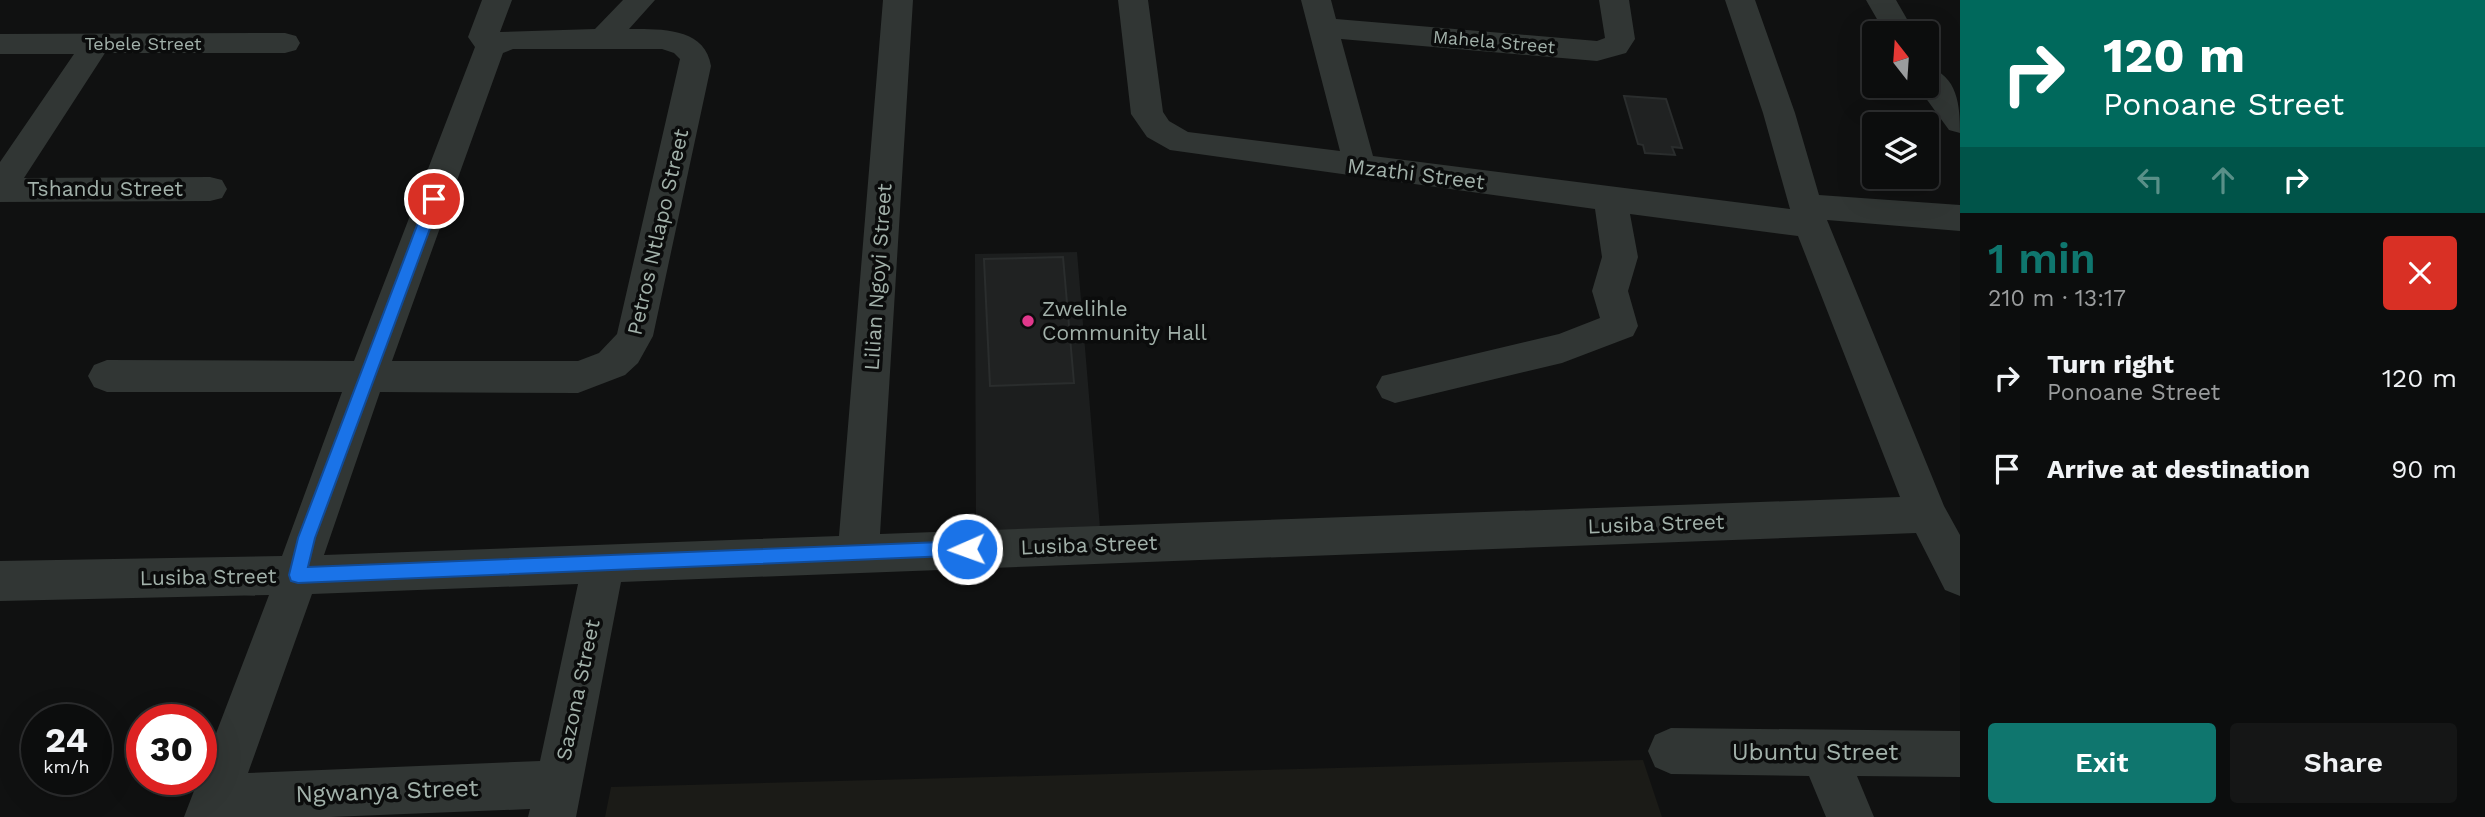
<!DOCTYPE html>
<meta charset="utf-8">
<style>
body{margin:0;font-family:"Work Sans",sans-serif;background:#151616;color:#f1f3f6;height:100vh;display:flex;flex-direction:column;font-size:26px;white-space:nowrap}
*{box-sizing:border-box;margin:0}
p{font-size:23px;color:#9a9c9d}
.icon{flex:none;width:38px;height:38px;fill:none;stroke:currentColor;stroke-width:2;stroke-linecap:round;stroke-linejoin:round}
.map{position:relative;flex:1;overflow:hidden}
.sheet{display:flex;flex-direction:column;background:#0c0d0d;width:525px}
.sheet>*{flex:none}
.guide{background:#00695c;color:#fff;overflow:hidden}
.needle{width:46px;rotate:343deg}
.controls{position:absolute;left:1862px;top:21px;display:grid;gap:14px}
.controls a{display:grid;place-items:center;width:77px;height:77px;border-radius:7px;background:#0c0d0d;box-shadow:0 7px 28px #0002,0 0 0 2px #2c2d2e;font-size:35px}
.speed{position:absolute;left:21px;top:704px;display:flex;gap:14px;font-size:35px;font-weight:700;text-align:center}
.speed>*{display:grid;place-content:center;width:91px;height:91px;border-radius:50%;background:#0c0d0d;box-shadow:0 7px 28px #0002,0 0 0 2px #2c2d2e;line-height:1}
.speed small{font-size:18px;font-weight:400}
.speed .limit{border:10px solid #d22;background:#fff;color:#111}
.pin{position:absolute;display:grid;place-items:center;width:60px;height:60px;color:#fff;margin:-30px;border:4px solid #fff;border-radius:50%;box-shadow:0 2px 7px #0007}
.me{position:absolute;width:77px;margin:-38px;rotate:268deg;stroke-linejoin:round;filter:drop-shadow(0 0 5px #0008)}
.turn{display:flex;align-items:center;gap:24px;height:147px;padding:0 28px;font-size:32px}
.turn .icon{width:91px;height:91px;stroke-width:2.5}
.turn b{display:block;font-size:49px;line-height:60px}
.lanes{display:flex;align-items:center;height:66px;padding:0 28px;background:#0003;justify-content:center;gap:35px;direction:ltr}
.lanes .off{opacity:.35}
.round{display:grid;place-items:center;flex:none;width:74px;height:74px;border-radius:7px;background:#151616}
.summary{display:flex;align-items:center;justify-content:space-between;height:119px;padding:0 28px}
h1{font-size:42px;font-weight:600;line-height:52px;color:#0f766e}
.button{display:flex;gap:14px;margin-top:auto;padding:14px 28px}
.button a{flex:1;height:80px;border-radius:7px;background:#0f766e;color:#fff;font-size:28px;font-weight:600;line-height:80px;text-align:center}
.button a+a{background:#151616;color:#f1f3f6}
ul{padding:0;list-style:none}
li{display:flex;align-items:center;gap:21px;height:91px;padding:0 28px}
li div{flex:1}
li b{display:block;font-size:26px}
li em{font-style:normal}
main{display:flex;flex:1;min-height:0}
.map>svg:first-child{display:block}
.built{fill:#1c1e1e}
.green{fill:#1b1b17}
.building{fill:#202222;stroke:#2a2d2d;stroke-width:2}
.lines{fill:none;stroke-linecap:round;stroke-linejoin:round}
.minor{fill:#313634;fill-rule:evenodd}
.route{fill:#1a73e8;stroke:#114b97;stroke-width:2}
.poi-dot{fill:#e1388c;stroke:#0b0c0c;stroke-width:2.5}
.labels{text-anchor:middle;stroke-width:7;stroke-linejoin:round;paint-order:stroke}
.far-street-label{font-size:18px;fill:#a2b1aa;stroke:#0b0c0c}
.street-label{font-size:21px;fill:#a2b1aa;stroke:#0b0c0c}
.poi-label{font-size:21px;fill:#a2b1aa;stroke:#0b0c0c;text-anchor:start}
.near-street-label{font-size:24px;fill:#a2b1aa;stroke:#0b0c0c}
</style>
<main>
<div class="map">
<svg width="1960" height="817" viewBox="0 0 1960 817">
<rect width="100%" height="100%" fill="#101111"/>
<!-- built -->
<path class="built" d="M1077,252L1100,528L976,532L975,254Z"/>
<!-- green -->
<path class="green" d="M1643,760L1662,817H605L611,787Z"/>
<!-- building -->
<path class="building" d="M1624,96L1666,99L1682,148L1672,147L1675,155L1645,153L1643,145L1638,144Z
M1063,257L1074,383L990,386L984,259Z"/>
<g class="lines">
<!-- minor -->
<path class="minor" d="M482,0H512L500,32L595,29L623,0H655L629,29C660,29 705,27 711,66L653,336L638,363L625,375L578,393L380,392L324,555L839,536L883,0H913L880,534L1900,497L1798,236L1630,214L1638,257L1628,291L1638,326L1633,336L1562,363L1395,403L1382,398L1376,387L1382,376L1559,334L1600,318L1592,291L1602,257L1595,209L1170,150L1147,137L1131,114L1118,0H1148L1163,112L1169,121L1188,132L1340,151L1301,0H1331L1336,19L1597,41L1605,38L1599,0H1629L1635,39L1626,53L1597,61L1341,39L1373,156L1790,209L1763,113L1725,0H1755L1795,113L1819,195L1960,205V231L1827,220L1944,506L1960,535V596L1945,590L1916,533L621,582L576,817H528L530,809L330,817H184L269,595L0,601V561L282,556L342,392H107L94,387L88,376L94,365L107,360L354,361L475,47L468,37ZM513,49H662L674,53L680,59L617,334L599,353L578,361H392L503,53ZM578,584L540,761L248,773L312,594Z
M1866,0H1896L1915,33H1885Z
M285,33L296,36L300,43L296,50L285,53H105L24,178L210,177L222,180L227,189L222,198L210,201L0,202V162L74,54H0V34Z
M1927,67C1958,75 1960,106 1960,133L1949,130L1917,86H1927Z
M1671,728L1960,731V777L1857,776L1874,817H1826L1809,776L1671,774L1655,767L1648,751L1655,735Z"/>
</g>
<!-- route -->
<path class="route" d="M434,194L441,199L315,538L308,567L967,541L976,549L973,555L298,583L291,581L289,575L298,538L427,199Z"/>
<!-- markers -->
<circle class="poi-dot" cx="1028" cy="321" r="7"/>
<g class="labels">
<!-- far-street labels -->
<g class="far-street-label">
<text transform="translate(1494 42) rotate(5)" y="6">Mahela Street</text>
<text x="143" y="50">Tebele Street</text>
</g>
<!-- street labels -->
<g class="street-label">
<text transform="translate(1416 174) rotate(7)" y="7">Mzathi Street</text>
<text x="105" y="196">Tshandu Street</text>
<text transform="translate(658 232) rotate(-77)" y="7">Petros Ntlapo Street</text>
<text transform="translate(878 277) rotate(-86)" y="7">Lilian Ngoyi Street</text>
<text transform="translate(1656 524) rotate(-2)" y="7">Lusiba Street</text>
<text transform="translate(1089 545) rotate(-2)" y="7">Lusiba Street</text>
<text transform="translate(208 577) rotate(-1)" y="7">Lusiba Street</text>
<text transform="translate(578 690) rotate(-78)" y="7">Sazona Street</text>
</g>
<!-- poi labels -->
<g class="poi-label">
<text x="1042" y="316">Zwelihle<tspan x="1042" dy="24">Community Hall</tspan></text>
</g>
<!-- near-street labels -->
<g class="near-street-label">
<text x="1815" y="760">Ubuntu Street</text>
<text transform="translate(387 791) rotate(-2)" y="8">Ngwanya Street</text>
</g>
</g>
</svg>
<div class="controls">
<a><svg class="needle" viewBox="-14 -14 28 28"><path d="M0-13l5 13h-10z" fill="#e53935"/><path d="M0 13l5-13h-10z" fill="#9a9c9d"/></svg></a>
<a><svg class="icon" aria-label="layers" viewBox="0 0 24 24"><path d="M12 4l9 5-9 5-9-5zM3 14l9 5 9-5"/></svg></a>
</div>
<div class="speed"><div>24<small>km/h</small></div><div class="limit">30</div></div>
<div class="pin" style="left:434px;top:199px;background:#d93025"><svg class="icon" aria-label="arrive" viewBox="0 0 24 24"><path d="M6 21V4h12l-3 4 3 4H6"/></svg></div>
<svg class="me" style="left:967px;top:549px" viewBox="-20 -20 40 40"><circle r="17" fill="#1a73e8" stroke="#fff" stroke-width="3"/><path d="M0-11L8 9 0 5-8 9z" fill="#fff"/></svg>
</div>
<section class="sheet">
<div class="guide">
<div class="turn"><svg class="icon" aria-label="right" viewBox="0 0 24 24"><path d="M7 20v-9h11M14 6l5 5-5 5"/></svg><div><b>120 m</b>Ponoane Street</div></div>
<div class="lanes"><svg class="icon off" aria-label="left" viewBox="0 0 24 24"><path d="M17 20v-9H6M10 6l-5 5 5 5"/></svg><svg class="icon off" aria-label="ahead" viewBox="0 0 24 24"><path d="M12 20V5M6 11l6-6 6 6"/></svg><svg class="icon" aria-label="right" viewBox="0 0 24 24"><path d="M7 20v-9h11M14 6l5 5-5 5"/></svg></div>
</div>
<div class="summary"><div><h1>1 min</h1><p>210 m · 13:17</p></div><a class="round" style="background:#d93025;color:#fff"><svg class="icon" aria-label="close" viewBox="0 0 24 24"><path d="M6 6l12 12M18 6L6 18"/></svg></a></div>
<ul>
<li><svg class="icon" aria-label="right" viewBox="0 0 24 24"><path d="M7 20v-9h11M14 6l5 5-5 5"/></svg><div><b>Turn right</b><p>Ponoane Street</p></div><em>120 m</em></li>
<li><svg class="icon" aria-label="arrive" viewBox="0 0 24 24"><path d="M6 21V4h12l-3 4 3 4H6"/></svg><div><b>Arrive at destination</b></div><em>90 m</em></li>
</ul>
<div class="button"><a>Exit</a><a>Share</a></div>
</section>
</main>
